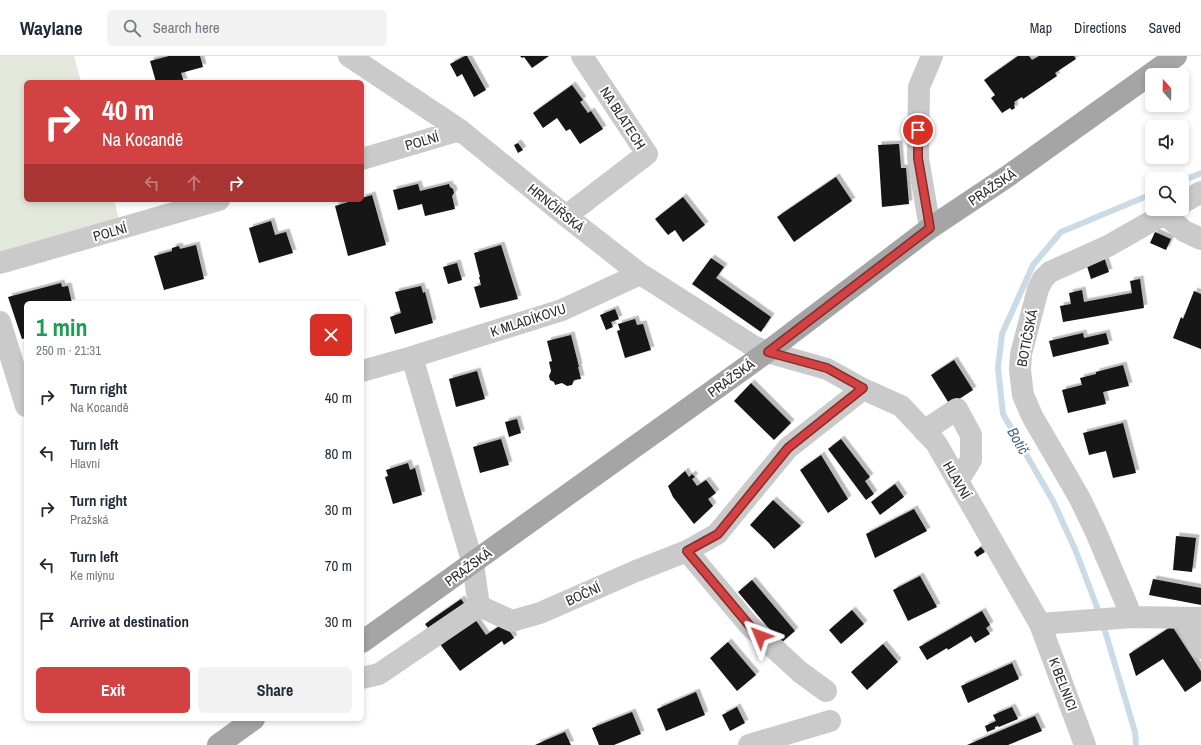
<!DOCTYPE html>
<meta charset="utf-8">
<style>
body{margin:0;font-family:"Archivo Narrow",sans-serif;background:#f2f2f3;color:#1f2937;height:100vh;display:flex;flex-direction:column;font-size:15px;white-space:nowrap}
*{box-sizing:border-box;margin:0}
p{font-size:13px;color:#747a83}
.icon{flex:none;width:22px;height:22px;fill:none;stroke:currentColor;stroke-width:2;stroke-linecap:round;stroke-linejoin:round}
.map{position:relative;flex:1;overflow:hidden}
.drawer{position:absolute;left:24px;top:245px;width:340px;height:420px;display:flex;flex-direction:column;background:#fff;border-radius:6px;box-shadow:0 2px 6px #0003}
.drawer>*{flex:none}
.banner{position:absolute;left:24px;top:24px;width:340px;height:122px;border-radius:6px;box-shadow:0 2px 6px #0003;background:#d24242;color:#fff;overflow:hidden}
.needle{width:26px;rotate:340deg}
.tools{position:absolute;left:1145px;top:12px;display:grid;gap:8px}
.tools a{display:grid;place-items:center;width:44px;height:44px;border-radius:6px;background:#fff;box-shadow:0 2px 6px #0003;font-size:20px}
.pin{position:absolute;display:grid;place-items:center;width:34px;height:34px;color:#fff;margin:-17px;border:2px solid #fff;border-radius:50%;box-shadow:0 1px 4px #0007}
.me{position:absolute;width:44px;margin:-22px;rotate:314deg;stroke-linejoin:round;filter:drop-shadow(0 0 3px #0008)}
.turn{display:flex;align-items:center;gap:14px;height:84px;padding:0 12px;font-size:18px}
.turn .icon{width:52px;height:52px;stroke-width:2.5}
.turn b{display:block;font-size:28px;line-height:34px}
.lanes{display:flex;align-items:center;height:38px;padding:0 12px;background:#0003;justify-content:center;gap:20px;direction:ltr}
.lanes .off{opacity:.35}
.round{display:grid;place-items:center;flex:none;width:42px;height:42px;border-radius:6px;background:#f2f2f3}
.head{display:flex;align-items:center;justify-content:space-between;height:68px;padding:0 12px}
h1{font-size:24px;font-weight:700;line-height:30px;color:#1e9e55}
.button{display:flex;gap:8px;margin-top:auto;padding:8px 12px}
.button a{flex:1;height:46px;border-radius:6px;background:#d24242;color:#fff;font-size:16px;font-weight:700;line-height:46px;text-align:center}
.button a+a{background:#f2f2f3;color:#1f2937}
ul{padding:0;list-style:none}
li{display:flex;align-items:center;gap:12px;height:56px;padding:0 12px}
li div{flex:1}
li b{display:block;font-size:15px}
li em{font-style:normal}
header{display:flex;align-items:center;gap:24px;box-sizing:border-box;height:56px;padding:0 20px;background:#fff;border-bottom:1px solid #e0e1e3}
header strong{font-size:19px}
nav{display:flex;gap:22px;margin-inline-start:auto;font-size:14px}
.search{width:280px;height:36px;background:#f2f2f3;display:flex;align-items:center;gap:10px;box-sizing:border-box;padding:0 14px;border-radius:6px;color:#747a83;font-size:15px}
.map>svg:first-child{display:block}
.green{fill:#e2e9dc}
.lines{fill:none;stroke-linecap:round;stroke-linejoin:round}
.stream{stroke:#cadae7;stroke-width:6}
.building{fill:#141414;filter:url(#shadow)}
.minor{stroke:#cacaca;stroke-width:22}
.major{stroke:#a5a5a5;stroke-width:22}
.route-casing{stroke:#882b2b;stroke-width:10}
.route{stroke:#d24242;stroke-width:7}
.labels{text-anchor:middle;stroke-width:4;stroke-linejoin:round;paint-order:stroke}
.street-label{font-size:14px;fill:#2d2d2d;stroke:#fff}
.water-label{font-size:15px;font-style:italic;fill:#446886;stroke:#fff}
</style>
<header>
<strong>Waylane</strong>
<div class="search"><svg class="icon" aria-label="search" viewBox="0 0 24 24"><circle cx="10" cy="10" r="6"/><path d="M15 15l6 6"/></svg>Search here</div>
<nav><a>Map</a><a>Directions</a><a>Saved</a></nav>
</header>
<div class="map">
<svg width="1201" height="689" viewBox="0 0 1201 689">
<defs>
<filter id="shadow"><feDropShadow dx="3.5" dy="-3.5" stdDeviation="0" flood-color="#0004"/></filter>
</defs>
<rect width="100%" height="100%" fill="#fff"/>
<!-- green -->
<path class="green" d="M0,0H74L81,26H26V144H114L118,159L119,168L0,201Z"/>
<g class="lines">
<!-- stream -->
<path class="stream" d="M1182,125L1201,117
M1100,559L1075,493L1053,445L1003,358L998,312L1002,278L1033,209L1061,176L1152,138
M1103,568L1135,676L1136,689"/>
</g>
<!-- building -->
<path class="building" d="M169,0H200L203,11L181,17L184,26H156L150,5Z
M465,0H467L486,34L474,41L462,18L457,21L450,8Z
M520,0H549L532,12L524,1L522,2Z
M1018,0H1029L1032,4L1039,0H1074L1076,3L1055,17L1057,20L1023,43L1022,41L1014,46L1015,48L1014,49L1015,52L1012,54L1010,52L1002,57L991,42L995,39L984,24Z
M572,29L583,44L580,46L588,57L591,55L603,73L580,88L570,73L566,75L557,62L543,72L533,57Z
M518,87L523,94L518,97L514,89Z
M899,88L901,112H906L909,148L882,151L878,89Z
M836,121L852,145L794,186L777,161Z
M418,128L420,135L449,128L450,131L453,133L454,137L452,140L455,153L425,160L422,148L398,154L393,134Z
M372,139L386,189L348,200L335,150L355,144H362V142Z
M683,141L705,169L683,186L675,174L668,179L655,163Z
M271,165L275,179L286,176L293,197L259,207L249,172Z
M1155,176L1171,183L1166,194L1150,187Z
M196,189L204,223L164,234L154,200L172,195V192L179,190L180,193Z
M501,189L518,243L480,252L474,231L481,229L479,221H480L474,197Z
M1104,201L1109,216L1091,223L1086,207Z
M711,202L724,211L716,222L771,261L761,276L692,228Z
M457,207L462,224L448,228L443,211Z
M1140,223L1144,252L1063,266L1060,250L1071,248L1069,237L1082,234L1084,246L1132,237L1130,225Z
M61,227L62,231L68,230L72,247H26V282L22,283L8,241Z
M421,230L423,237L425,236L433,267L395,278L390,261L401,257L395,236Z
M1194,235L1201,238V293L1173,282L1181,261L1183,263Z
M615,253L619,263L611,266L613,271L606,274L600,259Z
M635,263L637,269L643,268L651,294L625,302L617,275L620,274L618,268Z
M1083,277L1084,282L1106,277L1109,288L1053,301L1049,285Z
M571,279L579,311H578L581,323L574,324L572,329L567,330L562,327L555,329L554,326L550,324L549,320L551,315L549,306L552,305L547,285Z
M954,304L973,334L950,349L931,319Z
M1123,309L1129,330L1103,336L1106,348L1068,357L1062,334L1082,329L1080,322L1096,318V316Z
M477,315L485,343L456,351L449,323Z
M751,327L791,367L774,384L734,345Z
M517,363L521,377L509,381L505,366Z
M1123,367L1136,417L1113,422L1106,395L1089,399L1083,377Z
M501,383L509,409L480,417L473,391Z
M841,383L870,421L865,425L874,438L866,444L828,393Z
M821,399L848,443L828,457L800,414Z
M408,407L410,414L415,412L422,439L393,448L385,421L388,420L386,414Z
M685,415L689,421L692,418L695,421L692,423L697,430L706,424L716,437L708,443L713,450L694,468L673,441L668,430Z
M895,428L904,441L880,459L871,446Z
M773,444L801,470L774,493L768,486L750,469Z
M914,453L927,475L875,502L866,478Z
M1176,480L1196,482L1192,516L1173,514Z
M981,491L985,496L977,501L974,496Z
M920,520L937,551L908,565L893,534Z
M1153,523L1201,532V549L1149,539Z
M752,524L795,575L781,587L738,536Z
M461,543L486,579L504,567L514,582L504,589L502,585L460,615L425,568Z
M852,554L864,568L841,588L829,574Z
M982,555L990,569L986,572L990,578L975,587L971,580L948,594L947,592L927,604L919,591Z
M1172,570L1201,615V625L1185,636L1163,603L1136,620L1129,598Z
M728,586L756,619L737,635L710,602Z
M883,588L898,606L867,634L851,616Z
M1012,607L1019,623L968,647L961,630Z
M696,636L705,659L666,675L657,653Z
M737,651L745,667L730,675L722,659Z
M1012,651L1018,663L999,671L998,670L995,671V673L987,676L985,670L996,665L993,659Z
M632,656L641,678L614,689H599L592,672Z
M1035,660L1042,675L1008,689H967Z
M565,676L571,689H535L546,684Z"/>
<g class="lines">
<!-- minor -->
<path class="minor" d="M349,0L460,74L566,160L640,218L650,224L753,290L767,296L827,313L863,333L901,350L936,387L1040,568L1085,689
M362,103L460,74
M1182,147L1201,136
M1165,158L1184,175L1201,183
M566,160L647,98L582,0
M930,172L918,102L919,31L932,0
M0,207L219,144
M0,266L26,350
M362,315L412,301L562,254L640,218
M924,375L957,353L971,379V404L958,425
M479,550L512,565L540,557L636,515L687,495
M1132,561L1095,474L1079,441L1032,360L1023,339L1020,314L1021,298L1038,233L1043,223L1050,216L1108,190L1173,153
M1184,562L1201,592
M1040,568L1132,561L1201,562
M362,622L379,618L479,550L473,508L412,301
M826,635L800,616L749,569L687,495L717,478L788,392L863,333
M749,689L830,665"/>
<!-- major -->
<path class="major" d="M362,586L767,296L930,172L1008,120L1176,0
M218,689L254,663"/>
</g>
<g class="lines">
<!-- route casing -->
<g class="route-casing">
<path id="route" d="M760,580L749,569L687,495L718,478L788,392L863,332L827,312L768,296L930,172L918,102V74"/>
</g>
<!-- route -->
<use href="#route" class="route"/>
</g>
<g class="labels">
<!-- street labels -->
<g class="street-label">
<text transform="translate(623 62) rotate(57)" y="5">NA BLATECH</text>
<text transform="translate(422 85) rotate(-16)" y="5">POLNÍ</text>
<text transform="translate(992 131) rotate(-34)" y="5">PRAŽSKÁ</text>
<text transform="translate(556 152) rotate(39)" y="5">HRNČÍŘSKÁ</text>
<text transform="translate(110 176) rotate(-16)" y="5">POLNÍ</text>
<text transform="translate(528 264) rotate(-18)" y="5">K MLADÍKOVU</text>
<text transform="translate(1027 282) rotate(-79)" y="5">BOTIČSKÁ</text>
<text transform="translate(731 322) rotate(-36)" y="5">PRAŽSKÁ</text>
<text transform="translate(957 424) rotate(60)" y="5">HLAVNÍ</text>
<text transform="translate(468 511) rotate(-36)" y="5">PRAŽSKÁ</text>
<text transform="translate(583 538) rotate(-24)" y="5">BOČNÍ</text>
<text transform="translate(1063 628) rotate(69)" y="5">K BELNICI</text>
</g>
<!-- water labels -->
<g class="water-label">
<text transform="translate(1018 385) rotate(60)" y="5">Botič</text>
</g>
</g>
</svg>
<div class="tools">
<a><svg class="needle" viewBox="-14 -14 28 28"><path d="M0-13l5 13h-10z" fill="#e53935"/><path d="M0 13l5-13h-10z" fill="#747a83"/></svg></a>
<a><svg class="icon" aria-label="sound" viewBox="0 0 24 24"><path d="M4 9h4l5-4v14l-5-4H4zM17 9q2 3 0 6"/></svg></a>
<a><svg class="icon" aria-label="search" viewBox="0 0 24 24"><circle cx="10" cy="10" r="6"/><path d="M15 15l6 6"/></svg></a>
</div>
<div class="pin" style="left:918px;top:74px;background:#d93025"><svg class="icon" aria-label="arrive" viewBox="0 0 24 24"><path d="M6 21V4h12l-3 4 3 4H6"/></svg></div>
<svg class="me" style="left:760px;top:580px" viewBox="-20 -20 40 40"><path d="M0-17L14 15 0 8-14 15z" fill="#d24242" stroke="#fff" stroke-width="4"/></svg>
<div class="banner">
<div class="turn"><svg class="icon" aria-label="right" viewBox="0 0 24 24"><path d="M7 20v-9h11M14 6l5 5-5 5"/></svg><div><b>40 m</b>Na Kocandě</div></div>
<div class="lanes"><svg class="icon off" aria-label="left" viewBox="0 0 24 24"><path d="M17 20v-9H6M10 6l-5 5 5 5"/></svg><svg class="icon off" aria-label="ahead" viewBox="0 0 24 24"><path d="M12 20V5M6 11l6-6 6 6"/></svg><svg class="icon" aria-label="right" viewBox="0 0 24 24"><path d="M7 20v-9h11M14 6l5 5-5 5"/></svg></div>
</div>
<section class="drawer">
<div class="head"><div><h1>1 min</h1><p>250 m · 21:31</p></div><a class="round" style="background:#d93025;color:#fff"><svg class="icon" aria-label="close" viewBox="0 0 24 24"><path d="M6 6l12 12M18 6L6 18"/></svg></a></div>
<ul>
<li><svg class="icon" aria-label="right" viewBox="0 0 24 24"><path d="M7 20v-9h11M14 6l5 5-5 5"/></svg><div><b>Turn right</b><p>Na Kocandě</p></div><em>40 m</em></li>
<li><svg class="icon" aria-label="left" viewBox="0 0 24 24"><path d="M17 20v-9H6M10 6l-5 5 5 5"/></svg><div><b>Turn left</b><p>Hlavní</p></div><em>80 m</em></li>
<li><svg class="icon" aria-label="right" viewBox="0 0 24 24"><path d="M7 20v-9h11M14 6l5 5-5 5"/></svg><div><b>Turn right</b><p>Pražská</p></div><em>30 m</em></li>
<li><svg class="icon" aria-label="left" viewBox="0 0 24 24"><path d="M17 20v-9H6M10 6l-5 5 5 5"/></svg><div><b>Turn left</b><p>Ke mlýnu</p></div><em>70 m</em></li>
<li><svg class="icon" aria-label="arrive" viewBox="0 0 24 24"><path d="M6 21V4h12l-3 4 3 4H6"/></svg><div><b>Arrive at destination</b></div><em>30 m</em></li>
</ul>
<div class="button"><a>Exit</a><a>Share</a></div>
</section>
</div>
